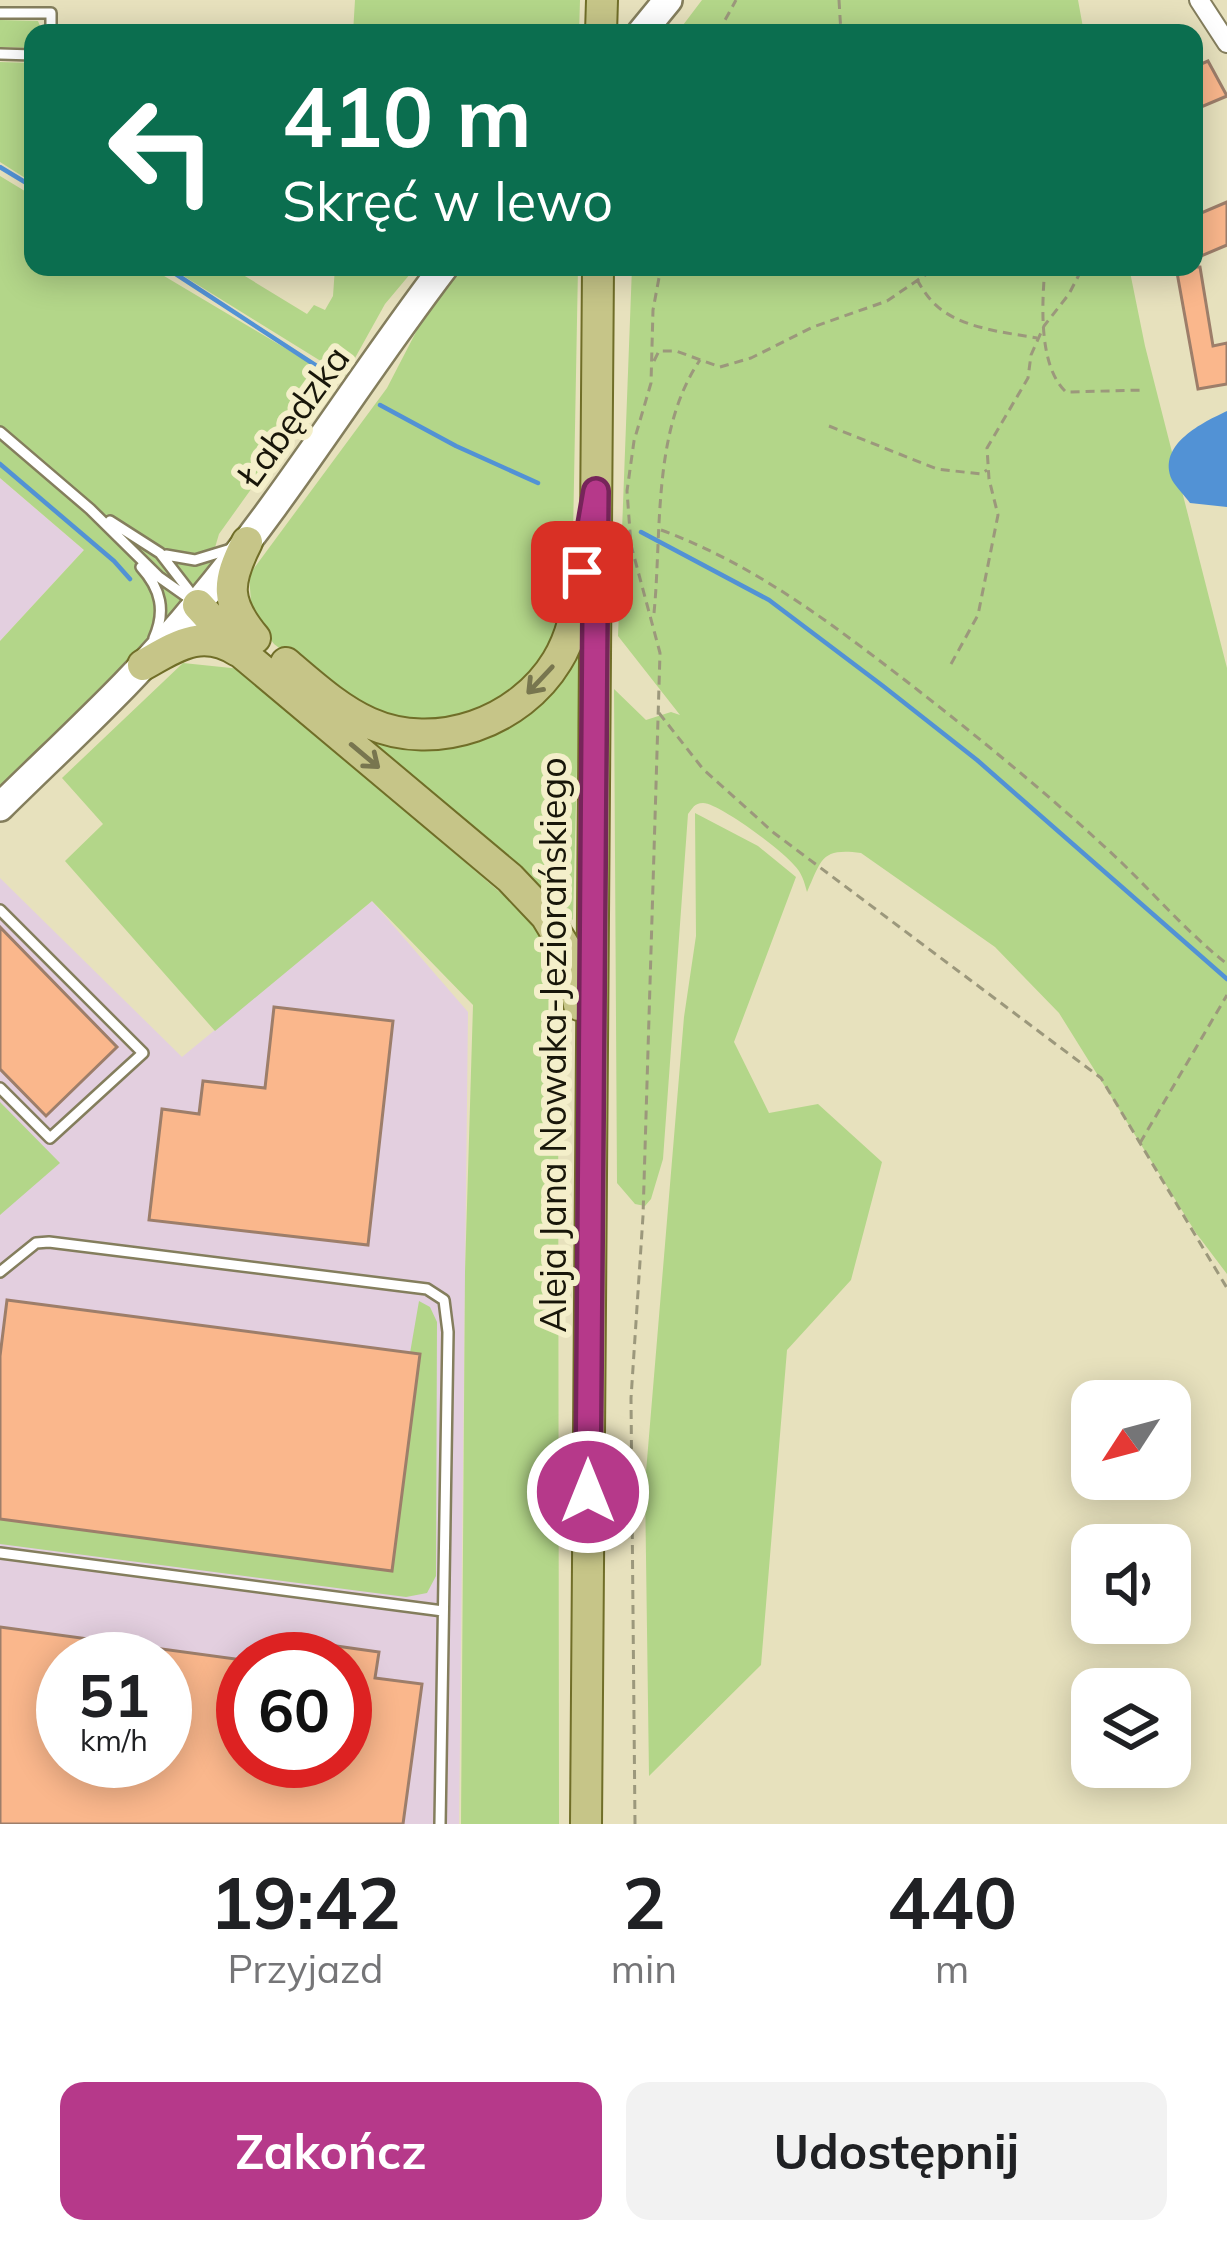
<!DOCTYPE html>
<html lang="pl">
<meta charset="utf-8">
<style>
body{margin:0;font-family:Mulish,sans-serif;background:#f2f2f2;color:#202124;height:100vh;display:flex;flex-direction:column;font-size:45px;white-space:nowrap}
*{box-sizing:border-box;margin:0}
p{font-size:39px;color:#757577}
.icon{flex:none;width:66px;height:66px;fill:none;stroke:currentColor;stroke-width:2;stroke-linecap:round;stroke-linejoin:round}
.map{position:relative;height:1824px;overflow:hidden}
.details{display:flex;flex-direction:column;background:#fff;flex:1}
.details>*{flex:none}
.top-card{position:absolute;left:24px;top:24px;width:1179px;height:252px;border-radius:24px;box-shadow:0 6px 30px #0003;background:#0b6e4f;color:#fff;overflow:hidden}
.needle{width:78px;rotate:234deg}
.tools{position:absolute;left:1071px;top:1380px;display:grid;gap:24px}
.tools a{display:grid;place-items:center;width:120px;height:120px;border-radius:24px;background:#fff;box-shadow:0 6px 30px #0003;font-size:60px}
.speed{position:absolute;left:36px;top:1632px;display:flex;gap:24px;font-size:60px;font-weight:700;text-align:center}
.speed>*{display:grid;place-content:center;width:156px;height:156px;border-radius:50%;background:#fff;box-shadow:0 6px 30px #0003;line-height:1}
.speed small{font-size:30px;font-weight:400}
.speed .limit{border:18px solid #d22;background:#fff;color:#111}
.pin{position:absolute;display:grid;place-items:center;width:102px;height:102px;color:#fff;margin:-51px;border-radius:24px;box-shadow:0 6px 18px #0006}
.me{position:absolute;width:132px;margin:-66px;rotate:0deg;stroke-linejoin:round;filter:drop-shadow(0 0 9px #0008)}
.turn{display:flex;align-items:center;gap:42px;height:252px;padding:0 60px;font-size:54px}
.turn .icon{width:156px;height:156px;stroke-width:2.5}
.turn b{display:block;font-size:84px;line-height:102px}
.eta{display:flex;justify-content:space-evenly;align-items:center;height:204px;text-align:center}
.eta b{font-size:72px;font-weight:700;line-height:84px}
.cta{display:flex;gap:24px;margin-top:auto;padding:24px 60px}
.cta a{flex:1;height:138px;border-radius:24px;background:#b6398a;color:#fff;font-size:48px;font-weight:700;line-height:138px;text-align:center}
.cta a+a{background:#f2f2f2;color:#202124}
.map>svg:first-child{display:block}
.industrial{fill:#e3cfdf;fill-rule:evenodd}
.green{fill:#b3d689}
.water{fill:#5292d5}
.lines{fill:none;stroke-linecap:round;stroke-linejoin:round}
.stream{stroke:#5292d5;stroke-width:4.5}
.building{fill:#fab78c;stroke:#9d7e6a;stroke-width:3;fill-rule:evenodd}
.lane-casing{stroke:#847e5d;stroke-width:14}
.street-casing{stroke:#847e5d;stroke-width:22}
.secondary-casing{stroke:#847e5d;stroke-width:32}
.primary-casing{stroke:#706e28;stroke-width:34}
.path{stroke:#9c987c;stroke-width:3;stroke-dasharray:9 6;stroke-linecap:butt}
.lane{stroke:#fff;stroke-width:9}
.street{stroke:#fff;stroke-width:18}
.secondary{stroke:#fff;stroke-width:27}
.primary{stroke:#c6c588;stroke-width:30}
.oneway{stroke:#78764f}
.route-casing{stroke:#76255a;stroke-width:30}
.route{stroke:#b6398a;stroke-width:21}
.labels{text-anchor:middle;stroke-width:12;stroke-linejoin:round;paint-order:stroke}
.street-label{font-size:36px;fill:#181609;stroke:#f4efca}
</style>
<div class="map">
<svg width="1227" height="1824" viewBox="0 0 1227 1824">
<rect width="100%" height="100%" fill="#e7e1bd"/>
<!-- industrial -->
<path class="industrial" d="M0,478L84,550L0,641Z
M0,878L182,1057L372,901L468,1012L459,1824H0ZM63,1659H165V1761H63ZM243,1659H345V1761H243Z"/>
<!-- green -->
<path class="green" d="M355,0H580L579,33H353Z
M702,0H1078L1084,33H677Z
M0,20L38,21L43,33H33V48L0,47Z
M0,62L33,63V183L0,162Z
M0,176L33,196V267H149L332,376L219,534L198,605L0,807V641L84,550L0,478Z
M169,267H230L307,314L314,305L325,310L333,296L335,267H416L385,304L345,376Z
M460,267H578L572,589L557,644L528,681L480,713L408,723L351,703L274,644L252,615L249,575L387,388L431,303Z
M632,267H1129L1145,346L1227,668V1274L1196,1233L1059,1013L995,947L861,853C821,848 822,859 807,892C804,881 802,873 794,865C783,851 719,803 703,803C694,803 693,808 688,814L663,1159L651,1199L645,1206L635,1204L617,1183L614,689L646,720L671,712L680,715L618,636Z
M223,619L323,702L441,742L580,647L573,920Z
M183,663L241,669L532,920L558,964L559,1824H461L465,1272L473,1005L372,901L215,1031L65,861L103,824L62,778Z
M695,813L758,846L796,877L734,1042L769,1113L818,1104L882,1162L851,1280L787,1350L761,1665L649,1776L645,1484L684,1017L696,936Z
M0,1102L60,1163L0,1215Z
M419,1301L430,1307L437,1322L436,1576L427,1593L406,1597L0,1544V1519L392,1571L420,1355L410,1353Z"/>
<!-- water -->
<path class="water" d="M1227,411V507L1190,503C1185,496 1176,487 1172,480C1156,444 1204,422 1227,411Z"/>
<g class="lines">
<!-- stream -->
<path class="stream" d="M0,167L33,187
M165,267L332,376
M380,405L456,446L538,483
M0,464L114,561L130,579
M641,532L769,600L883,686L977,760L1227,979"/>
</g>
<!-- building -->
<path class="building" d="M1208,61L1227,96L1194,110V67Z
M1227,202V245L1194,259V216Z
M1176,267H1200L1213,346L1227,343V384L1198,389Z
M0,927L117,1047L46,1116L0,1069Z
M274,1007L393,1021L368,1245L149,1220L162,1109L199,1114L203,1081L265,1088Z
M7,1300L420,1354L392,1571L0,1519V1356Z
M0,1627L243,1660V1761H345V1659H327L329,1645L379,1652L375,1678L422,1684L403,1824H0ZM63,1659H165V1761H63Z"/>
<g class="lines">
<!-- lane casing -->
<g class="lane-casing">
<path id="lane" d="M0,13H51V33
M0,54L33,55
M0,432L90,509L159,577L193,601
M110,521L160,553L194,597
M166,555L195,560L231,549
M141,567C161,589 166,611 154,638
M0,910L143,1053L50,1138L0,1088
M0,1272L36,1243L49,1242L427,1289L444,1300L448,1332L440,1824
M0,1553L443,1611"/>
</g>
<!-- street casing -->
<g class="street-casing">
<path id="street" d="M1199,0L1227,43"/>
</g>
<!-- secondary casing -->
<g class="secondary-casing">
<path id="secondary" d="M641,33L668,0
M0,807C68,740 139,676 199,602C288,496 360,377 444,267"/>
</g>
<!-- primary casing -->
<g class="primary-casing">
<path id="primary" d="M601,33L602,0
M247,542C226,583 225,602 255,638
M198,605L243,654L510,878L546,916L569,954L579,1005
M286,663C312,685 338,709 369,723C436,753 520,722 557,661C572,637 577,609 581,581
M143,665C177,646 202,628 238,651
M586,1824L598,267"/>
</g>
<!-- path -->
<path class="path" d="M839,0L841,33
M718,33L736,0
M941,33H942
M909,267C916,277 922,290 930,299C954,328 1003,332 1037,338
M1045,267C1042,303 1038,366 1066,392L1145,390
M654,361L659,351H676L720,367L751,358L813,327L887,301L937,267
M829,426L937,469L981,474L987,470
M661,530C754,564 832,624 910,684C982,740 1054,799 1121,862C1156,896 1188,933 1227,964
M654,613C662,532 652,430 700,360
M951,664L978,615L998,515L989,479L987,448L1028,378L1031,355L1044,326L1069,294L1083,267
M659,713L703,769L774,833L1101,1078L1227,1288
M1140,1143L1227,995
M635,1824L631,1398L643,1216L660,653L631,545L627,491L634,441L651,383L653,310L661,267"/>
<!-- lane -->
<use href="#lane" class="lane"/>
<!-- street -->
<use href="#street" class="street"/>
<!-- secondary -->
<use href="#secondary" class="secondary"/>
<!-- primary -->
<use href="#primary" class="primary"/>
</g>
<!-- one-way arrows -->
<defs><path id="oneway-shaft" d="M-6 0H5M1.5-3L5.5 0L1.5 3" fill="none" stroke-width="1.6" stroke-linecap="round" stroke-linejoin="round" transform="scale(3)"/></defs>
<g class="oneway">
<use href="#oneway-shaft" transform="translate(540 680) rotate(133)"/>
<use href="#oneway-shaft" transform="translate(365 756) rotate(40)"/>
</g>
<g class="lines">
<!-- route casing -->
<g class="route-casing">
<path id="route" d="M582,572L596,491L588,1492"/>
</g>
<!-- route -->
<use href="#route" class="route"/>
</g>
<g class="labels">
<!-- street labels -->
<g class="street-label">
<text transform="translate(293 416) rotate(-54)" y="13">Łabędzka</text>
<text transform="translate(553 1045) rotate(-90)" y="13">Aleja Jana Nowaka-Jeziorańskiego</text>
</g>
</g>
</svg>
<div class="tools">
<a><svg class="needle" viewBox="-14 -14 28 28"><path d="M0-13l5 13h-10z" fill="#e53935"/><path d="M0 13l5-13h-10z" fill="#757577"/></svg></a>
<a><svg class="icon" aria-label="sound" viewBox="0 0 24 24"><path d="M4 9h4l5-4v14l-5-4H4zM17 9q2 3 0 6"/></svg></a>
<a><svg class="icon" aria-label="layers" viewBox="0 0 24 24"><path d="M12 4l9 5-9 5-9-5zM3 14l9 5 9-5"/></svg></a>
</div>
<div class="speed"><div>51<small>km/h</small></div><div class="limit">60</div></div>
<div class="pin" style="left:582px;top:572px;background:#d93025"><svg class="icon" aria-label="arrive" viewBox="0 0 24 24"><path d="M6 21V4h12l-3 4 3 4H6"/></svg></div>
<svg class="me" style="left:588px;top:1492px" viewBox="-20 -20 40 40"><circle r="17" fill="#b6398a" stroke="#fff" stroke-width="3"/><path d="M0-11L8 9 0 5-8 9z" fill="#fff"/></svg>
<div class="top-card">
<div class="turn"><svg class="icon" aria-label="left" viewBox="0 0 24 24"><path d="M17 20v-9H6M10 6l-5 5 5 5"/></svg><div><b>410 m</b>Skręć w lewo</div></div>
</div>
</div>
<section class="details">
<div class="eta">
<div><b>19:42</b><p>Przyjazd</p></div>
<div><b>2</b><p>min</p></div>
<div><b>440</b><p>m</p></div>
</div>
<div class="cta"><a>Zakończ</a><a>Udostępnij</a></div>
</section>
